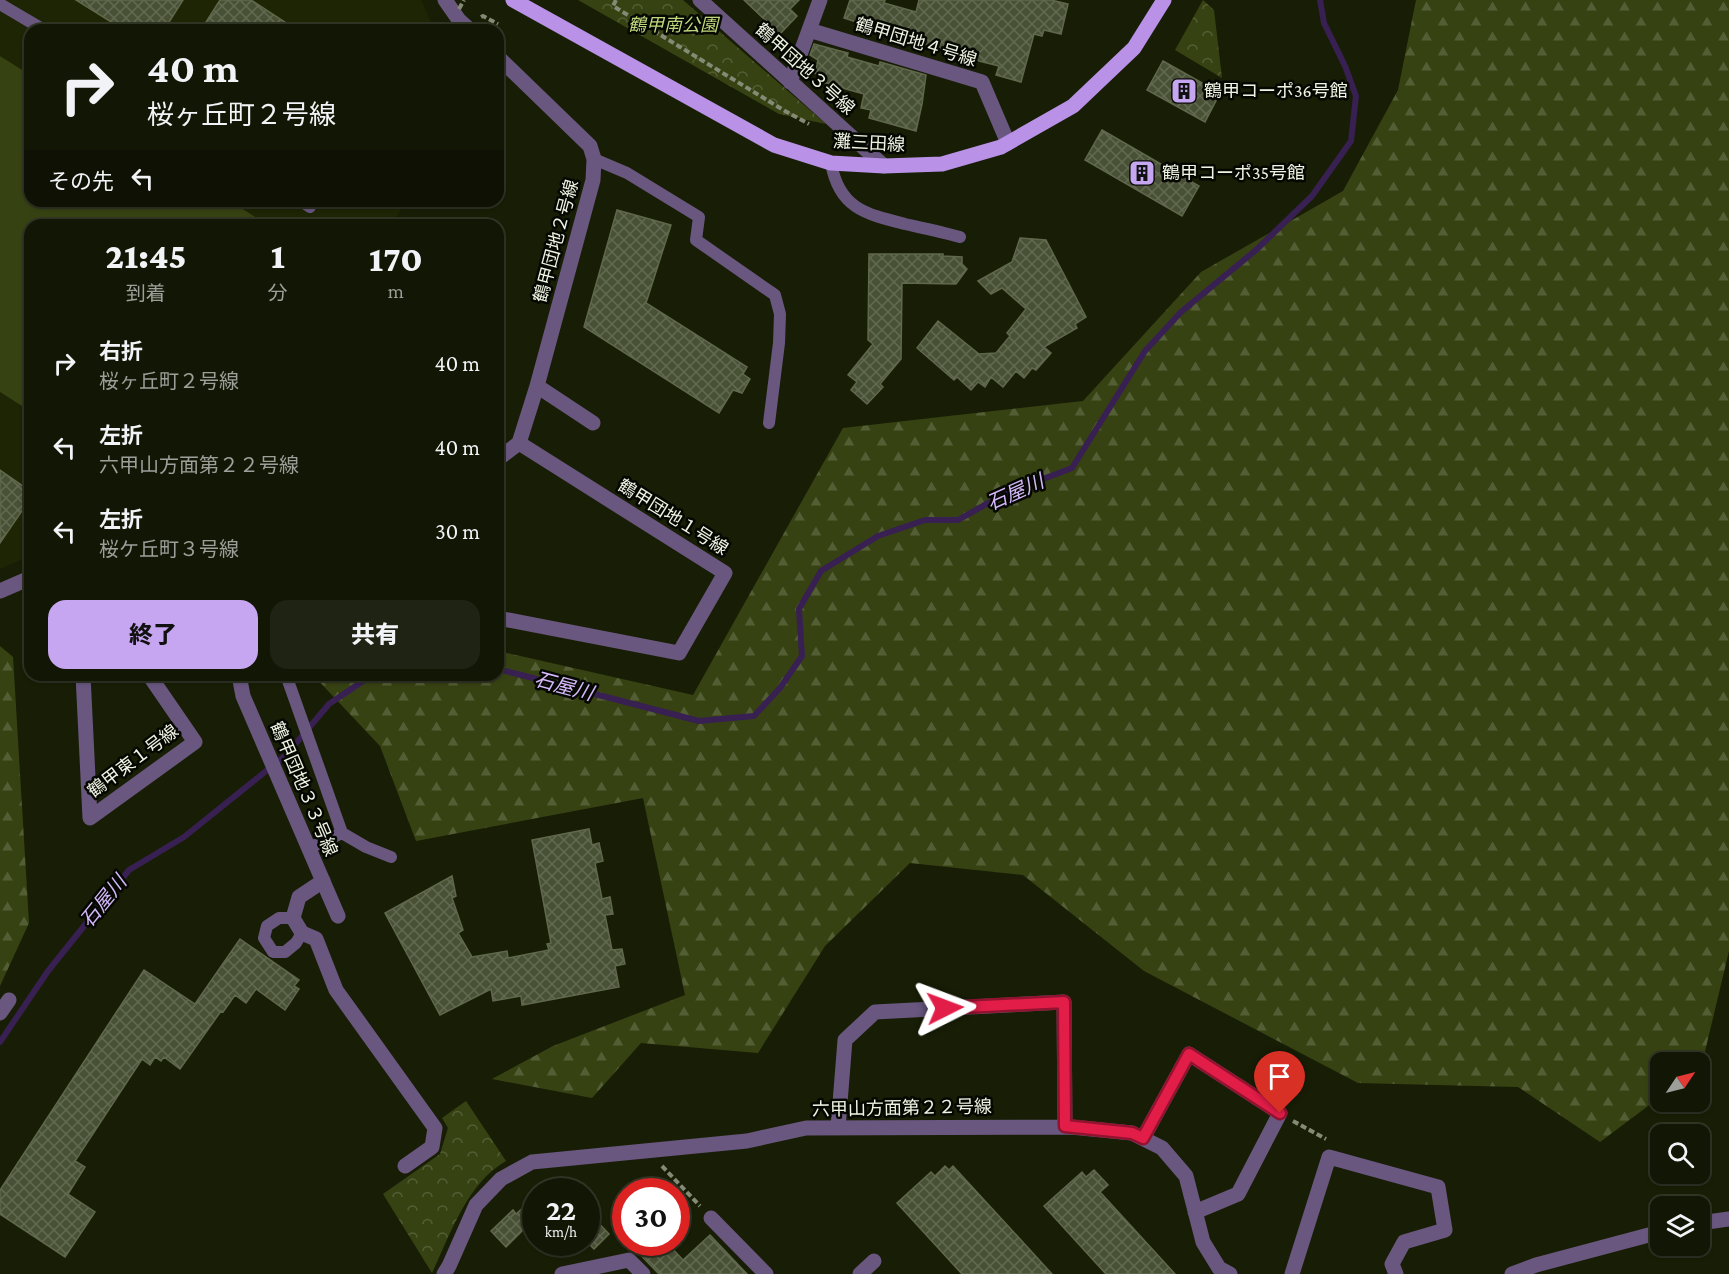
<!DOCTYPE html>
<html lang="ja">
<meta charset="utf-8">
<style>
body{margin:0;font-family:"Crimson Pro","Noto Sans JP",serif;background:#1f2313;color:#f1f3f6;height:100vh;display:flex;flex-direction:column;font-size:22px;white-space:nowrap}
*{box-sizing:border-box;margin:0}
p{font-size:20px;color:#9c9f9a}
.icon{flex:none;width:33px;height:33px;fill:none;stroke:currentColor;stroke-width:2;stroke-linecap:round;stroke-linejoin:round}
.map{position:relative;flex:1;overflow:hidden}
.side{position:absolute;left:24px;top:219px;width:480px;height:462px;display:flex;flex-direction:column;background:#121604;border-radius:18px;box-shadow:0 2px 4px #0004,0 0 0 2px #313526}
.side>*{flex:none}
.hud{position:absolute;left:24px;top:24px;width:480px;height:183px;border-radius:18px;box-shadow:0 2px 4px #0004,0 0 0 2px #313526;background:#121604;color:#f1f3f6;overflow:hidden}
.needle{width:39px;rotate:55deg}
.fabs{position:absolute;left:1650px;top:1052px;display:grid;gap:12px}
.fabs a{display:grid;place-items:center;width:60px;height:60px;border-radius:12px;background:#121604;box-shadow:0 2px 4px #0004,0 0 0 2px #313526;font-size:30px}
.speed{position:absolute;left:522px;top:1178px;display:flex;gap:12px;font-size:30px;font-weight:700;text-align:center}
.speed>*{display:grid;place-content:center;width:78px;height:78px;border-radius:50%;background:#121604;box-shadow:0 2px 4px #0004,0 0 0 2px #313526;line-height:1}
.speed small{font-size:15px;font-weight:400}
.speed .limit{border:9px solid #d22;background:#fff;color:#111}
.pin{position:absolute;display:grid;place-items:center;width:51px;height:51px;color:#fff;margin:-62px -26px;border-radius:50% 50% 50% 0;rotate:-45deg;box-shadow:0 0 6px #0007}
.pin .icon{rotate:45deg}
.me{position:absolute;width:66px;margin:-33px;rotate:87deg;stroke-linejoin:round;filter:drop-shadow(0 0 4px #0008)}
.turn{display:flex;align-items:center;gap:21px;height:126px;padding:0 24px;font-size:27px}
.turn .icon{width:78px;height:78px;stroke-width:2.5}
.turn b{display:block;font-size:42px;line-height:51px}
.then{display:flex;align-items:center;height:57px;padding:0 24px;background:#0003;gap:12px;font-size:22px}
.eta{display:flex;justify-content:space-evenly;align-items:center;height:102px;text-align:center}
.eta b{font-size:36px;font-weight:800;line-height:42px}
.button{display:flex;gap:12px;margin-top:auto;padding:12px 24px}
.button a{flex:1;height:69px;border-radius:18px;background:#c6a6f0;color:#111;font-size:24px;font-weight:800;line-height:69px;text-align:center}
.button a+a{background:#1f2313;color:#f1f3f6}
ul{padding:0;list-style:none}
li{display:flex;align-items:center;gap:18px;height:84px;padding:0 24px}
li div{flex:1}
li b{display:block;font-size:22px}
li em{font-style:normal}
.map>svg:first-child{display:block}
.built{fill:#1d2504}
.grass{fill:#374213}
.forest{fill:url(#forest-firs)}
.park{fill:url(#park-crowns)}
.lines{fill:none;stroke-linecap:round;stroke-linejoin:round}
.stream{stroke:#382052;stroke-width:6}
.building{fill:url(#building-cross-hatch);stroke:#60684c;stroke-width:1.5}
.path{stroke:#848a76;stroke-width:4;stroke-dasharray:6 3;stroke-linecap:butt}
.service{stroke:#69577f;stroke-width:12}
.minor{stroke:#69577f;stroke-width:15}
.tertiary{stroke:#69577f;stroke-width:15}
.primary{stroke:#b992e8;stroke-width:15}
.path-bridge{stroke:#848a76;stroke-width:4;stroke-dasharray:6 3;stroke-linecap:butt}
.route-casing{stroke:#92132f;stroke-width:15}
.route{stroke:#e11d48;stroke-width:10}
.labels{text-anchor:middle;stroke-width:5;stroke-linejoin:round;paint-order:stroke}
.park-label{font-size:18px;font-style:italic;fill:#c0d87d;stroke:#050701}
.street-label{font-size:18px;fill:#eef3e3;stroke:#050701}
.poi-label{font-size:18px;fill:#eef3e3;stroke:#050701;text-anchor:start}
.water-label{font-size:20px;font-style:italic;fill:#d4b8fa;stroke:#050701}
</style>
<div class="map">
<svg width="1729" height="1274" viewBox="0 0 1729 1274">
<defs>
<pattern id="forest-firs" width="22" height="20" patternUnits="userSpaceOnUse" patternTransform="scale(1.5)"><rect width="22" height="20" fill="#374213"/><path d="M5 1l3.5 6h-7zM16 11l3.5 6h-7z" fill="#545e35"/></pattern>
<pattern id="park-crowns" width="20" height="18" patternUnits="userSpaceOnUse" patternTransform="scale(1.5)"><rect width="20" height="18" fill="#374213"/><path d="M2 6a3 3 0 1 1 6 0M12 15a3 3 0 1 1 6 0" fill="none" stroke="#545e35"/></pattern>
<pattern id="building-cross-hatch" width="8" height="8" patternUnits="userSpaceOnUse" patternTransform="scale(1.5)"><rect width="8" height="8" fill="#485035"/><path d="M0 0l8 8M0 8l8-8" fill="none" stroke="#636a52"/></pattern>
</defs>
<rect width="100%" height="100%" fill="#181e05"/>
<!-- built -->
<path class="built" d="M0,0H421L432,24L438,30H30V201H406L392,225H30V556L0,569Z"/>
<!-- grass -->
<path class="grass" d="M0,56L30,75V201H230L268,225H30V411L0,392Z"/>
<!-- forest -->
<path class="forest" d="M1416,0H1729V951L1701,1068L1700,1069V1062H1660V1097L1600,1142L1518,1087L1358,1083L1144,971L1023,875L910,863L825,946L758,1053L641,1043L592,1098L492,1079L553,1046L685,995L643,798L416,841L380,746L313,675H498V651L693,695L843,428L1083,401L1201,272L1343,191L1398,90Z
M0,646L13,657L29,923L0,986Z"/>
<!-- park -->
<path class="park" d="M578,0H683L826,124L779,114Z
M1203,0L1214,10L1222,78L1175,50Z
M466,1101L506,1161C467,1183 450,1235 432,1273L383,1194L440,1154L448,1128L442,1118Z"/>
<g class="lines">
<!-- stream -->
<path class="stream" d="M498,669L699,721L754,716L780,688L802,656L799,609L821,571L878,536L925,520H958L1006,493L1072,468L1145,351L1181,312L1256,250L1312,196L1351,141L1356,96L1345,66L1324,23L1320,0
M0,1042L48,971L129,870L184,837L286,755L329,704L372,675"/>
</g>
<!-- building -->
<path class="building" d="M76,0H183L164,30H124Z
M220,0H251L297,30H201Z
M744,0H799L790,9L797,16L780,34Z
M850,0H885L884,3L916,12L919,0H1051L1068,4L1061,34L1044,30L1042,36L1034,34L1021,82L996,75L999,66L967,58L844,18Z
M814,44L848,53L847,57L879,66L880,62L926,75L922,104L916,131L869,118L871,110L861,108L864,94L824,83L825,78L815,73L818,60L810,55Z
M1163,61L1220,93L1205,122L1147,90Z
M1102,130L1199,186L1182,216L1085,160Z
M617,210L671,225L646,303L747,367L743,374L750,379L742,393L733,390L719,413L584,327Z
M1020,238L1046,240L1086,317L1075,324L1077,328L1044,347L1051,353L1036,370L1032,368L1024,378L1016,371L1003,387L991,377L985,387L978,382L971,390L957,377L954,380L917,348L938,321L979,354L996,353L1010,336L1007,333L1026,309L1002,288L991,294L978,281L1012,262Z
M869,254H943V256L962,257V264L967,269L956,284L902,283L901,359L880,384L883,387L867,404L851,390L857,382L848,375L873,344L868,340Z
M0,470L30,491V499L0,543Z
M589,829L592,845L599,843L603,861L595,863L602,899L610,897L613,914L605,915L612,950L622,949L625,964L615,966L619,987L522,1005L521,996L493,1001L491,989L440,1015L385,913L452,876L456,896L452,898L463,930L458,933L472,957L507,951L508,958L549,950L547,944L551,943L532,840Z
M240,939L299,980L294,986L299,989L285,1010L256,989L246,1003L235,995L223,1012L221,1011L180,1069L164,1057L161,1061L155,1057L150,1065L142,1059L75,1161L85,1167L68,1194L95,1212L65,1257L0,1214V1190L144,970L195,1004Z
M945,1166L949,1170L953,1166L1052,1274H962L897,1203L931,1172L935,1176Z
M1094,1170L1108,1185L1100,1192L1175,1274H1106L1044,1206L1082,1172L1086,1177Z
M536,1196V1235L527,1226L506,1247L491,1231L513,1210L516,1214Z
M586,1210L609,1234L594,1249L586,1241Z
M710,1235L747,1274H659L628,1242H666L683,1260Z"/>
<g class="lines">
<!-- path -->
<path class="path" d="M616,0L613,6L785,111L809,124
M481,17L483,16L498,24
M1293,1121L1326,1139
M662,1166L700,1206"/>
<!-- service -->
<path class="service" d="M0,4L44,30
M594,159L627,173L699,217L696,240L775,295L780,314L779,343L769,423
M831,163C839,208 865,214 905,224C923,228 942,232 960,237
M301,201L310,207
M286,675L342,833L366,847L391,857
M309,848L342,833
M293,918H279L267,926L264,938L273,952H285L296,943L302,933"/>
<!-- minor -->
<path class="minor" d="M445,0L459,20L470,30
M700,0L884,166
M809,30L982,82L1008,143
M498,57L590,146L594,159L593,180L537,386L519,443L498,459
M790,82L820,0
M537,386L593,423
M498,618L679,653L725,573L519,443
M83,675L90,818L195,742L149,675
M323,881L299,897L293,918L302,933L316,939L336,990L435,1128L432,1147L405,1166
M0,1013L9,1000
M838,1128L845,1040L875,1012L1064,1002L1065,1127
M1143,1138L1189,1054L1280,1113L1238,1194L1195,1212
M711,1218L766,1274
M1700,1223L1729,1219
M444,1274L449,1266L476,1205L501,1179L532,1162L747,1141L806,1128L1071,1127L1132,1133L1162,1148L1186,1176L1203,1242L1219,1268L1230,1274
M562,1274L629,1260L643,1274
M860,1274L874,1261
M1292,1274L1329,1157L1438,1187L1445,1230L1404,1242L1392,1264L1396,1274
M1512,1274L1536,1265L1660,1232"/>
<!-- tertiary -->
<path class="tertiary" d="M0,591L30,578
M239,675L243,696L338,916"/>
<!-- primary -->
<path class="primary" d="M513,0L774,145L831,163L884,166L942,164L1001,147L1073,106L1134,48L1164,0"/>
<!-- path-bridge -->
<path class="path-bridge" d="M459,9L464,0"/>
</g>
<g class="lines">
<!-- route casing -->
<g class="route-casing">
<path id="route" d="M945,1008L1064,1002L1065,1126L1132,1133L1143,1138L1189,1054L1280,1113"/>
</g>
<!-- route -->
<use href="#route" class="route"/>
</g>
<!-- icons -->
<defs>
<g id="building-square" transform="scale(1.35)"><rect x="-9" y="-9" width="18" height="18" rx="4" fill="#c6a6f0" stroke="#050701"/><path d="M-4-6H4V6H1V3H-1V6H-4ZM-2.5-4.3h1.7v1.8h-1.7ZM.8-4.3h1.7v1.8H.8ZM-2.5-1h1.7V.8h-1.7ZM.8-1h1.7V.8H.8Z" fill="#111"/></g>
</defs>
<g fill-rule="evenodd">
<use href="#building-square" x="1184" y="91"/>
<use href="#building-square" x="1142" y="173"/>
</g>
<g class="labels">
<!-- park labels -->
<g class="park-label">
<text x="673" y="31">鶴甲南公園</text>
</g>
<!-- street labels -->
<g class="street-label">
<text transform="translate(916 42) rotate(17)" y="6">鶴甲団地４号線</text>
<text transform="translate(805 69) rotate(42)" y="6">鶴甲団地３号線</text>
<text transform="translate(869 143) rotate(3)" y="6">灘三田線</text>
<text transform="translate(556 241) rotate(-75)" y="6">鶴甲団地２号線</text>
<text transform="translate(673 517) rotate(32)" y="6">鶴甲団地１号線</text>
<text transform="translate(133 761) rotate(-37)" y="6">鶴甲東１号線</text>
<text transform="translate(304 789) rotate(67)" y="6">鶴甲団地３３号線</text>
<text transform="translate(902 1108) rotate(-1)" y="6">六甲山方面第２２号線</text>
</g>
<!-- poi labels -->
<g class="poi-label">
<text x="1204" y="97">鶴甲コーポ36号館</text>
<text x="1162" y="179">鶴甲コーポ35号館</text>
</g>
<!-- water labels -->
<g class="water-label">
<text transform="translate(1015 492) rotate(-24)" y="7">石屋川</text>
<text transform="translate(564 686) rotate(15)" y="7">石屋川</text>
<text transform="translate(103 901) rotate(-51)" y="7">石屋川</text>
</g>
</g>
</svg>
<div class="fabs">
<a><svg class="needle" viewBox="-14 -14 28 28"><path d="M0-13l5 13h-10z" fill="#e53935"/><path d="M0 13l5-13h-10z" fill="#9c9f9a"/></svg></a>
<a><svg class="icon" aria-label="search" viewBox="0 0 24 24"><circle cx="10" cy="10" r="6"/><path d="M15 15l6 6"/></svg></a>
<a><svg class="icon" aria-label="layers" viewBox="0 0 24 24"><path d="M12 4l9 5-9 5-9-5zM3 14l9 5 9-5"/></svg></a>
</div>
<div class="speed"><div>22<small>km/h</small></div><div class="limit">30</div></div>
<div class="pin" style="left:1280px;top:1113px;background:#d93025"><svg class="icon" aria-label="arrive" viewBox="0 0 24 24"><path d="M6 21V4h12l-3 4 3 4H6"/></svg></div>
<svg class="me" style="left:945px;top:1008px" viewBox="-20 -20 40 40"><path d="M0-17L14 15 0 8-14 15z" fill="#e11d48" stroke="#fff" stroke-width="4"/></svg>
<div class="hud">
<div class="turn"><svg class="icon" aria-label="right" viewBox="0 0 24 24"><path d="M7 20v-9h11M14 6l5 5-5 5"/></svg><div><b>40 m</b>桜ヶ丘町２号線</div></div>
<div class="then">その先<svg class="icon" aria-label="left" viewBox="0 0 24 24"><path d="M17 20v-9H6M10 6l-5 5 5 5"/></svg></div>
</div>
<section class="side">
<div class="eta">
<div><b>21:45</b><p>到着</p></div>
<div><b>1</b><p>分</p></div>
<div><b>170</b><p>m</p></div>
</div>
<ul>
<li><svg class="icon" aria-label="right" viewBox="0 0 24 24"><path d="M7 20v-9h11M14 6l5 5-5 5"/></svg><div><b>右折</b><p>桜ヶ丘町２号線</p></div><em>40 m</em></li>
<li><svg class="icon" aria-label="left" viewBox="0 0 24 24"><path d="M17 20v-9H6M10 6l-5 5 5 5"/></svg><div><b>左折</b><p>六甲山方面第２２号線</p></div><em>40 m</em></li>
<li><svg class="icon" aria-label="left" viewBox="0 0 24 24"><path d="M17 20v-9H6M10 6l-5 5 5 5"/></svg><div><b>左折</b><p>桜ケ丘町３号線</p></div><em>30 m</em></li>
</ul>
<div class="button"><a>終了</a><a>共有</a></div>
</section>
</div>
